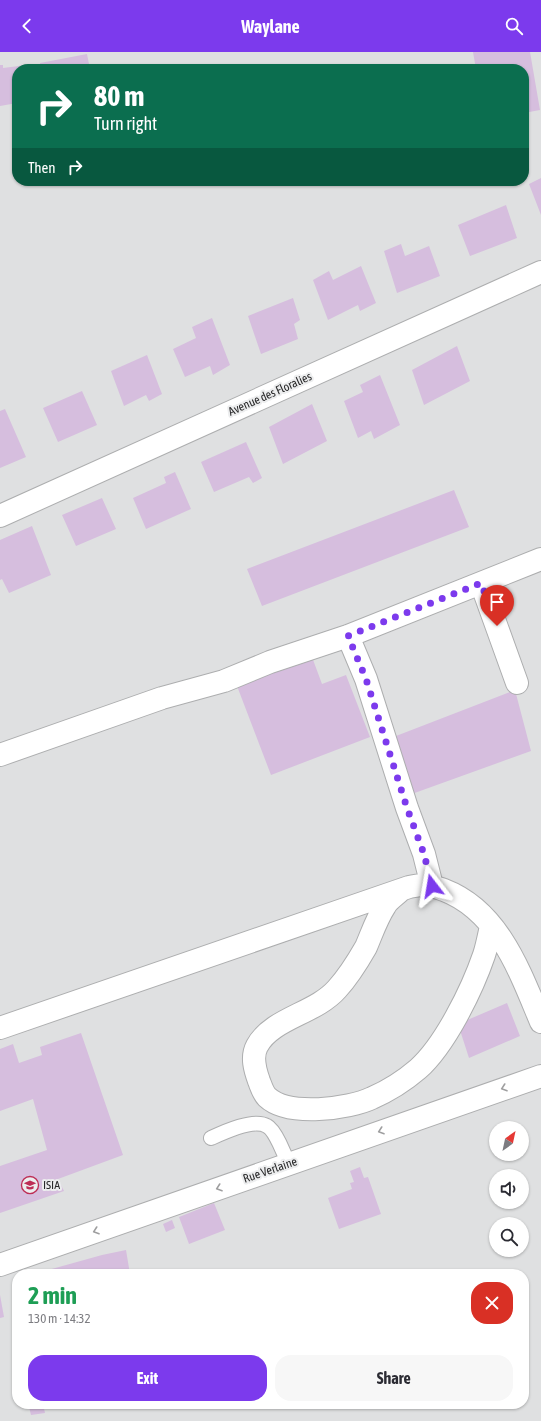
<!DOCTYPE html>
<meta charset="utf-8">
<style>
body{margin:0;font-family:"Asap Condensed",sans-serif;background:#f7f7f7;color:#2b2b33;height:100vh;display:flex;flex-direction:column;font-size:15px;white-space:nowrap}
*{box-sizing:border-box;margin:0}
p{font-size:13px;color:#7c7c81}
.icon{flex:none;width:22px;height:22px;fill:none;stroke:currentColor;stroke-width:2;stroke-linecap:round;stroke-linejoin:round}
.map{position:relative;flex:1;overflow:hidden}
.sheet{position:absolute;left:12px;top:1217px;width:517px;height:140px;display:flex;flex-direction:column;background:#fff;border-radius:16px;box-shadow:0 1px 3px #0004}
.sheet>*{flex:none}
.top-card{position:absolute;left:12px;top:12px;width:517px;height:122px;border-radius:16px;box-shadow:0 1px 3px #0004;background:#0b6e4f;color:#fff;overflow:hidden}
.needle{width:26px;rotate:33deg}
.fabs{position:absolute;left:489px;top:1069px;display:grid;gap:8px}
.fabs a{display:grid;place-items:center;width:40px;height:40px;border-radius:50%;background:#fff;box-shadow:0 1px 3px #0004;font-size:20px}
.pin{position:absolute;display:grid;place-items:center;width:34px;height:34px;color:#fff;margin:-41px -17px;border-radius:50% 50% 50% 0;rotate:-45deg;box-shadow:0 0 4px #0007}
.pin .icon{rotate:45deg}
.me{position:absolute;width:44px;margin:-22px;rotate:346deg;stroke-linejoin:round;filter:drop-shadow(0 0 3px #0008)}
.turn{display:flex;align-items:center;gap:14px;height:84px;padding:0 16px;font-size:18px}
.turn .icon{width:52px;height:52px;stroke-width:2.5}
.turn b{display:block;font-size:28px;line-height:34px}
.then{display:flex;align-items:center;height:38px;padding:0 16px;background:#0003;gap:8px;font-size:15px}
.round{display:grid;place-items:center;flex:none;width:42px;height:42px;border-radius:16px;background:#f7f7f7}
.summary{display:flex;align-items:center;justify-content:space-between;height:68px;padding:0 16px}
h1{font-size:24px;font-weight:700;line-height:30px;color:#1e9e55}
.button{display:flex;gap:8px;margin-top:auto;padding:8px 16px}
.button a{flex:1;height:46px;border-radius:16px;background:#7c3aed;color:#fff;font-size:16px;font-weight:700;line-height:46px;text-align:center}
.button a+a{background:#f7f7f7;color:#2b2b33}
header{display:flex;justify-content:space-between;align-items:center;height:52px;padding:0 16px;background:#7c3aed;color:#fff;font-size:18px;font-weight:700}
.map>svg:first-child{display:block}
.building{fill:#d6bede}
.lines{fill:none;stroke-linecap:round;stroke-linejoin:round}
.lane-casing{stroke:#adaeaf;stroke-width:16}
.street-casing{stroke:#adaeaf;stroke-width:24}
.lane{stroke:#fff;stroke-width:14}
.street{stroke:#fff;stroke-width:22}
.oneway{stroke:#9e9e9f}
.route{stroke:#7c3aed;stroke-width:7;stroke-dasharray:0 12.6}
.labels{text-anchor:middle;stroke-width:4;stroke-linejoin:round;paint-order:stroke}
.street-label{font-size:12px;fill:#282829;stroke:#ecedee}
.poi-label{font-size:12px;fill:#282829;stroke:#ecedee;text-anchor:start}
</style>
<header><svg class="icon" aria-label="back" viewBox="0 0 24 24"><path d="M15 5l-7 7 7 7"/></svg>Waylane<svg class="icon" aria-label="search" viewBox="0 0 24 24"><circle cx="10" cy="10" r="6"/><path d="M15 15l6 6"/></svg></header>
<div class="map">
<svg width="541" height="1369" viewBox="0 0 541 1369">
<rect width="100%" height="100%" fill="#dfe0e1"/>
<!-- building -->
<path class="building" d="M473,0H530L540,58L524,61V17H476Z
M87,2L90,17H41L40,11Z
M0,13H3V16L27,13V17H17V51L0,54Z
M541,126V163L529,132Z
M506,153L517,186L470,204L458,173Z
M401,192L405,204L429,194L440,224L397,241L384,199Z
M361,214L376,251L360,259L358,253L328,268L313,228L329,219L333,228Z
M293,246L300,268L294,272L298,287L261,302L248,264Z
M212,266L230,313L213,323L210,314L185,325L173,297L196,286L192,275Z
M457,294L470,329L424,353L412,318Z
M147,303L162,342L149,349L146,343L124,354L111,319Z
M380,323L400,373L374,387L371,379L358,386L344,349L363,340L360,333Z
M82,339L97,373L58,390L43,356Z
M312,352L327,389L283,412L269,375Z
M5,357L26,405L0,416V359Z
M246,390L262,426L253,431L249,425L214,440L201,410Z
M175,420L191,457L146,477L133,446L166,431L164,425Z
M454,438L469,475L262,554L247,517Z
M102,446L116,477L76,494L62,463Z
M32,474L51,523L9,541L2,527L0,528V488Z
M312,605L322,632L346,623L370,685L271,723L237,634Z
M515,638L531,699L409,743L396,684Z
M507,951L520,984L469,1006L458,972Z
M81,981L123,1103L58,1127L64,1139L0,1161V1114L47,1098L33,1047L0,1059V997L13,992L19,1011L42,1003L40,995Z
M360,1115L364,1126L368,1125L381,1162L339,1177L328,1146L352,1137L350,1131L354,1130L350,1119Z
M214,1151L225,1178L189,1192L179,1165Z
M172,1168L175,1176L166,1180L163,1172Z
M126,1198L130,1222H42L41,1220L102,1203Z
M0,1243L4,1265L0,1266Z
M26,1352H43L45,1361L31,1363L29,1355L27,1356Z"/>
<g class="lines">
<!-- lane casing -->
<g class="lane-casing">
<path id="lane" d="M211,1086C224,1080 254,1066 267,1074C275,1078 285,1103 288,1112"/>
</g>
<!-- street casing -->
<g class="street-casing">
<path id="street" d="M0,464L541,220
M481,531L517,631
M348,584L366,627L407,756L424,802L432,834
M0,703L162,646L224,629L270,610L348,584L541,507
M400,839C395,844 388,848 385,854C377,866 372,881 366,895C358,909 348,925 337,937C315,962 272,966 257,994C251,1005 255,1018 259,1029C261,1034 263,1041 267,1045C288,1065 349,1057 372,1046C388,1039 404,1029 418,1017C445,993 472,938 484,903C487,894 489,883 491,874
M0,976L409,835C414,834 419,833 424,833C430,833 438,836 444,838C499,859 520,920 541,970
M0,1213L541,1024"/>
</g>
<!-- lane -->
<use href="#lane" class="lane"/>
<!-- street -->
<use href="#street" class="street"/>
</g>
<!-- one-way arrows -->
<defs><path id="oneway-chevron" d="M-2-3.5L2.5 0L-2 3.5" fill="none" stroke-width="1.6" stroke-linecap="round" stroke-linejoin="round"/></defs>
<g class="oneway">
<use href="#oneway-chevron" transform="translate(504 1036) rotate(161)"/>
<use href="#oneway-chevron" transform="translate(381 1079) rotate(161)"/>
<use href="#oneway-chevron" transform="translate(219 1136) rotate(161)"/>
<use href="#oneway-chevron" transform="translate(96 1179) rotate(161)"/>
</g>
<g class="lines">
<!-- route -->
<path class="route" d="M432,834L424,802L407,756L366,627L348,584L481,531L497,574"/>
</g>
<!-- icons -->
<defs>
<g id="school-ring" transform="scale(0.9)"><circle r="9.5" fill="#ecedee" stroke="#bd2d55" stroke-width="1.5"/><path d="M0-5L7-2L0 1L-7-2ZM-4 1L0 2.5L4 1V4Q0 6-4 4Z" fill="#bd2d55"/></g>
</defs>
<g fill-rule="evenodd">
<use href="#school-ring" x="30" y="1133"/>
</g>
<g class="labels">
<!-- street labels -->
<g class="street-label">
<text transform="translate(270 342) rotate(-24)" y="4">Avenue des Floralies</text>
<text transform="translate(270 1118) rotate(-19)" y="4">Rue Verlaine</text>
</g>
<!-- poi labels -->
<g class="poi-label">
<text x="43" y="1137">ISIA</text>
</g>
</g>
</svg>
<div class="fabs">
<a><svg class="needle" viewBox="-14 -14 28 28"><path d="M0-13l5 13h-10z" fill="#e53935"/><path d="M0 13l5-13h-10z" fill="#7c7c81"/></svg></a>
<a><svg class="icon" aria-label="sound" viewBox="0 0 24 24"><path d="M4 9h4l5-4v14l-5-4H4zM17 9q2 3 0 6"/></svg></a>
<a><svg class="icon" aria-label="search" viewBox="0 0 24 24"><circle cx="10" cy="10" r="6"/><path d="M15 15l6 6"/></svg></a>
</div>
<div class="pin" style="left:497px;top:574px;background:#d93025"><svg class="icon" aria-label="arrive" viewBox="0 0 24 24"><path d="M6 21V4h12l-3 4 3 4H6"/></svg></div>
<svg class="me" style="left:432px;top:834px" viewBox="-20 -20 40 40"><path d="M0-17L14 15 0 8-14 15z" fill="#7c3aed" stroke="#fff" stroke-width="4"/></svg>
<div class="top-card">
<div class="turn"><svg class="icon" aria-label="right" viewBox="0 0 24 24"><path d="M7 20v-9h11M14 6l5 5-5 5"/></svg><div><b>80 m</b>Turn right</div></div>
<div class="then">Then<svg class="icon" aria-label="right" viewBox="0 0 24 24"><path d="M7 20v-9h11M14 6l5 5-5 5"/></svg></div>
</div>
<section class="sheet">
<div class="summary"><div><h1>2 min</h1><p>130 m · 14:32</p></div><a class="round" style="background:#d93025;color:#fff"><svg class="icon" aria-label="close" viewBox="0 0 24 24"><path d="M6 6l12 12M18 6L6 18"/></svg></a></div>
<div class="button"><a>Exit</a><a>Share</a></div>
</section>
</div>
